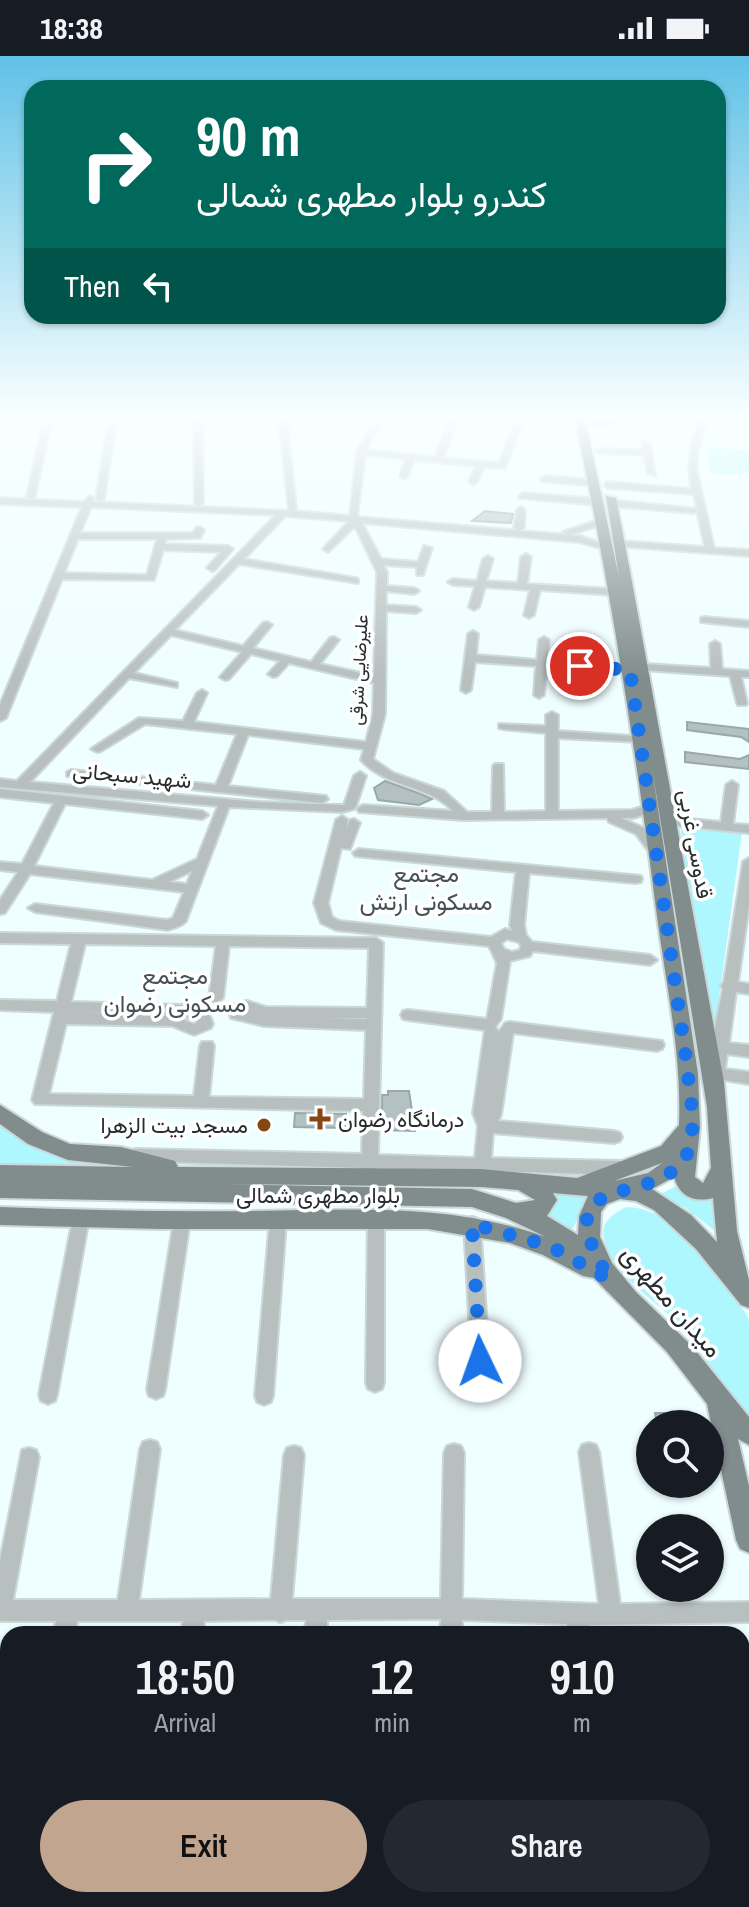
<!DOCTYPE html>
<meta charset="utf-8">
<style>
body{margin:0;font-family:"Archivo Narrow",Vazirmatn,sans-serif;background:#242831;color:#f1f3f6;height:100vh;display:flex;flex-direction:column;font-size:30px;white-space:nowrap}
*{box-sizing:border-box;margin:0}
p{font-size:26px;color:#9ea1a6}
.icon{flex:none;width:44px;height:44px;fill:none;stroke:currentColor;stroke-width:2;stroke-linecap:round;stroke-linejoin:round}
.map{position:relative;flex:1;overflow:hidden}
.drawer{position:absolute;left:0px;top:1570px;width:750px;height:282px;display:flex;flex-direction:column;background:#171b24;border-radius:24px 24px 0 0;box-shadow:0 2px 6px #0004}
.drawer>*{flex:none}
.guide{position:absolute;left:24px;top:24px;width:702px;height:244px;border-radius:24px;box-shadow:0 2px 6px #0004;background:#00695c;color:#fff;overflow:hidden}
.buttons{position:absolute;left:636px;top:1354px;display:grid;gap:16px}
.buttons a{display:grid;place-items:center;width:88px;height:88px;border-radius:50%;background:#171b24;box-shadow:0 2px 6px #0004;font-size:40px}
.pin{position:absolute;display:grid;place-items:center;width:68px;height:68px;color:#fff;margin:-34px;border:4px solid #fff;border-radius:50%;box-shadow:0 2px 8px #0007}
.me{position:absolute;width:88px;margin:-44px;rotate:357deg;stroke-linejoin:round;filter:drop-shadow(0 0 6px #0008)}
.turn{display:flex;align-items:center;gap:28px;height:168px;padding:0 40px;font-size:36px}
.turn .icon{width:104px;height:104px;stroke-width:2.5}
.turn b{display:block;font-size:56px;line-height:68px}
.then{display:flex;align-items:center;height:76px;padding:0 40px;background:#0003;gap:16px;font-size:30px}
.eta{display:flex;justify-content:space-evenly;align-items:center;height:136px;text-align:center}
.eta b{font-size:48px;font-weight:600;line-height:56px}
.button{display:flex;gap:16px;margin-top:auto;padding:16px 40px}
.button a{flex:1;height:92px;border-radius:48px;background:#c1a58f;color:#111;font-size:32px;font-weight:600;line-height:92px;text-align:center}
.button a+a{background:#242831;color:#f1f3f6}
.status{display:flex;justify-content:space-between;align-items:center;height:56px;padding:0 40px;background:#171b24;direction:ltr}
.status svg{height:22px;fill:currentColor}
.map>svg:first-child{display:block}
.green{fill:#aef7fe}
.building{fill:#b3c1c2;stroke:#9ba8aa;stroke-width:2}
.lines{fill:none;stroke-linecap:round;stroke-linejoin:round}
.minor-casing{stroke:#cbd8d9;stroke-width:4}
.major-casing{stroke:#cbd8d9;stroke-width:4}
.minor{fill:#b8bfbf;fill-rule:evenodd}
.major{fill:#818c8d;fill-rule:evenodd}
.route{stroke:#1a73e8;stroke-width:14;stroke-dasharray:0 25.2}
.poi-dot{fill:#864511;stroke:#fff;stroke-width:3}
.labels{text-anchor:middle;stroke-width:7;stroke-linejoin:round;paint-order:stroke}
.far-street-label{font-size:18px;fill:#272d2d;stroke:#fff}
.street-label{font-size:22px;fill:#272d2d;stroke:#fff}
.poi-label{font-size:22px;fill:#272d2d;stroke:#fff;text-anchor:start}
.neighbourhood-label{font-size:24px;fill:#455052;stroke:#fff}
.near-street-label{font-size:26px;fill:#272d2d;stroke:#fff}
</style>
<div class="status"><b>18:38</b><svg viewBox="0 0 49 12"><path d="M0 12V9h3v3zM5 12V6h3v6zM10 12V3h3v9zM15 12V0h3v12zM26 1h20v11H26zM47 4h2v5h-2z"/></svg></div>
<div class="map">
<svg width="749" height="1851" viewBox="0 0 749 1851">
<rect width="100%" height="100%" fill="#effeff"/>
<!-- green -->
<path class="green" d="M708,390L749,395V415L743,416L742,411V417L728,419L709,416Z
M680,770L739,773L742,776L715,971L710,961Z
M0,1067C54,1108 80,1103 143,1112L0,1110Z
M678,1129L695,1144L713,1142L715,1175L686,1152L659,1139Z
M547,1133L590,1138L572,1174L547,1163L553,1147Z
M626,1151C672,1151 709,1206 733,1240C738,1248 748,1257 749,1266C749,1296 749,1330 749,1360C722,1335 706,1298 681,1271C656,1243 613,1222 604,1183C600,1166 613,1158 626,1151Z"/>
<!-- building -->
<path class="building" d="M485,455L513,458L511,467L472,465Z
M687,666L749,673V686L741,681L687,674Z
M685,696L740,703L749,699V713L685,706Z
M385,725L418,737L432,743L419,749L378,744L374,732Z
M388,1035H409L415,1075L382,1074V1039H388Z
M295,1057L346,1058L345,1072L294,1071Z
M655,1357H692L694,1368H657Z"/>
<g class="lines">
<!-- minor casing -->
<g class="minor-casing">
<path id="minor" d="M44,363H52L35,440L31,443L27,440Z
M109,363H117L104,443L100,446L96,443Z
M194,363H202L203,447L199,450L195,447Z
M279,363H287L296,453L294,455L350,460L357,396L375,363H383L366,394L435,401L450,363H458L443,402L499,407L516,363H524L505,412L484,411L477,426L473,429L469,426L476,410L414,404L408,420L404,423L400,420L406,403L365,399L357,461L580,480L612,491L607,494L579,486L362,467L381,503L418,506L424,490L432,492L423,519H417V511L383,509L387,516V530L414,532L419,535L414,538L386,535V549L416,551L421,554L416,557L386,555L385,658L373,703L393,717L444,735L467,756H492L493,710L495,708H503L504,756L546,755V677L503,673L499,672V668L546,670V659L552,656L558,659V675L646,681V685L642,686L558,682V755L632,754L651,748L655,749L657,752L655,755L633,762H621L644,772L663,798L661,801H653L636,778L609,766L607,762L464,764L359,756L357,753L363,749L453,755C428,728 386,732 361,704L364,693L248,679L228,730L326,740L328,743L322,747L67,720V716L71,714L216,729L237,678L145,668L101,695L97,696L91,693L139,662L183,665L197,637L202,634L207,637L194,666L366,686L373,658L374,627L289,607L277,620L273,621L268,618L280,605L251,598L229,623L225,624L220,621L242,596L171,579L134,617L177,627V631L129,622L30,726L260,746L344,749L354,720L360,716L366,720L356,750L354,753L342,756L229,751L186,865C182,870 174,872 168,874L35,856L28,852L35,848L167,864L173,862L184,836L30,818L5,857L0,858V844L18,816L0,814V806L22,808L54,747L0,741V733L202,755L208,759L202,763L65,748L34,810L152,824L197,803L218,750L0,731V723L17,725L276,459L91,451L80,477H193L196,472L199,471L204,474L200,482L166,483L165,488L228,490L233,493L215,514L212,515L207,512L221,496L163,494L154,524L62,523L6,662L0,665V649L82,451L0,448V442L84,446L90,440L94,443L93,446L289,455ZM285,460L349,465L323,493L328,496L355,470L377,516L374,620L320,608L339,584L334,581L330,582L311,606L253,592L272,569L267,566L263,567L243,590L175,574L239,508L358,527V523L355,522L244,503ZM78,483H157L147,519L64,517ZM192,815L187,828L169,826Z
M556,363H574L584,366L580,368Z
M621,363H646L642,365L593,370L589,368Z
M699,363H707L697,398V416L714,492L749,494V500L616,490L614,488L619,485L705,491L697,455L693,457L611,450L607,447L611,444L697,453L694,438L608,432L604,429L608,426L692,433C686,405 691,390 699,363Z
M643,386L650,388L655,419L648,417L644,399L600,397L596,395L600,393L643,394Z
M545,420L595,424L599,427L595,430L542,425L541,423Z
M523,437L598,443L602,446L598,449L520,442L519,440Z
M521,451L525,454L524,472L519,475L514,472L517,454Z
M602,463L605,464V468L568,479L563,476Z
M526,498L531,501L527,528L615,533L620,536L615,539L540,534L534,559L529,562L524,559L530,534L485,531L479,551L474,554L469,551L475,530L453,529L448,526L453,523L477,525L483,503L488,500L493,503L486,525L518,527L521,501Z
M705,561L749,565V571L701,566V562Z
M473,575L478,578L476,599L537,604L539,584L544,581L549,584L547,605L630,611L635,614L630,617L547,611L544,639L539,642L534,639L536,610L475,606L471,634L466,637L461,634L468,578Z
M715,585L720,588L722,613L749,615V621H741L747,647L746,649H738L737,647L730,620L644,614L639,611L644,608L711,612L710,588Z
M732,725L738,729L733,768L749,769V777L669,769L663,765L669,761L721,766L726,729Z
M342,760L348,764L346,772L350,764L354,763L360,767L350,793L341,792L328,847L332,861L339,865L491,881L505,873L512,875L510,869L516,816L355,800L353,797L359,793L641,820L642,823L641,826L636,827L529,817L524,869L526,879L532,886L650,899L657,904L650,909L533,895L530,900L510,905L501,963L495,971L499,976L505,967L510,966L662,985L664,989L662,993L657,995L513,977L501,1059L498,1065L614,1075L620,1077L622,1081L620,1085L614,1087L493,1077L491,1102L620,1105L626,1107L628,1112L626,1117L620,1119L490,1115L488,1123L482,1125L476,1123L474,1115L377,1112L375,1125L369,1127L363,1125L361,1112L137,1105L131,1104L129,1099L131,1094L137,1093L362,1098L363,1055L35,1048L32,1044L54,956L0,954V944L57,945L71,888L0,887V877L376,882L383,887L378,1099L475,1102L478,1070L473,1057L485,974L408,964L403,963L401,959L403,955L408,954L487,963L497,907L489,890L336,874L321,867L314,847L336,764ZM507,883L519,886L521,890L520,894L512,896L504,893L501,887ZM85,888L216,890L209,942L216,947L223,942L229,890L369,892L367,952L266,951L247,945L230,950L228,954L231,962L264,970L366,974L364,1043L209,1041L214,990L212,986H202L200,990L194,1040L49,1038L66,968L172,970L194,979L211,972L213,968L209,958L182,949L71,946ZM69,956L181,959L198,966L194,968L174,960ZM324,962H367L366,963Z
M749,802V849L738,926L749,928V938L736,936L729,987L749,989V1001L727,998L725,1013L749,1016V1028L712,1022C706,1006 719,953 723,933L721,930L724,926L743,806Z
M376,1154L382,1156L384,1161V1327L382,1333L375,1336L368,1333L366,1327L368,1161L370,1156Z
M81,1155L87,1157L89,1162L57,1339L55,1345L48,1348L41,1345L39,1339L73,1162L75,1157Z
M182,1157L188,1159L190,1164L165,1334L163,1340L156,1343L149,1340L147,1334L174,1164L176,1159Z
M278,1157L284,1159L286,1164L273,1340L271,1346L264,1349L257,1346L255,1340L270,1164L272,1159Z
M472,1161L478,1163L480,1168L491,1332L489,1338L482,1341L475,1338L473,1332L464,1168L466,1163Z
M150,1384L157,1386L160,1393L139,1544L271,1543L284,1399L287,1392L294,1390L301,1392L304,1399L292,1543H441L444,1397L447,1390L454,1388L461,1390L464,1397L462,1543L599,1548L579,1396L582,1389L589,1387L596,1389L599,1396L620,1548L749,1546V1566L589,1569L590,1578H568L567,1568L462,1564V1578H440L441,1563L327,1564V1578H305L306,1564H286L280,1566L275,1564L204,1565L203,1578H181L183,1565H77L75,1578H53L56,1565H0V1505L22,1394L29,1392L36,1394L39,1401L13,1544H118L140,1393L143,1386Z
M749,1622V1691L742,1694V1625Z
M749,1741V1766L742,1769V1744Z
M0,1838H8V1844H692L695,1851H0Z
M707,1844H731V1851H707Z"/>
</g>
<!-- major casing -->
<g class="major-casing">
<path id="major" d="M575,363H585L619,521L606,440L616,442L630,515L724,1026L737,1175L749,1224V1252L741,1249L696,1193L654,1154L636,1145L620,1143L607,1148L601,1156L600,1181L612,1207L636,1236L692,1290L749,1361V1389L738,1383L749,1430V1497L740,1493L736,1484L707,1348L667,1296L594,1222L583,1220L543,1199L510,1187L428,1173H159L0,1169V1151C83,1154 167,1156 250,1155C353,1154 447,1146 546,1181L506,1162L472,1151L0,1142V1109L133,1111L68,1104L28,1088L0,1068V1049L42,1076L70,1088L121,1091L175,1105L178,1111L481,1113L577,1122L661,1090L679,1069C682,996 665,925 656,853C635,688 609,525 575,363ZM651,706L707,1051L711,1112L703,1127L695,1121L700,1071L698,1018ZM662,1107L648,1117L614,1125ZM674,1121C679,1140 694,1147 713,1142L717,1186L691,1159L652,1133ZM222,1128L481,1131L518,1134L535,1144L516,1147L472,1133ZM553,1137L588,1140L579,1160L578,1179L547,1160L557,1144Z"/>
</g>
<!-- minor -->
<use href="#minor" class="minor"/>
<!-- major -->
<use href="#major" class="major"/>
</g>
<!-- sky -->
<linearGradient id="sky" x2="0" y2="1"><stop stop-color="#61c1e6"/><stop offset="0.58" stop-color="#f8ffff"/><stop offset="1" stop-color="#f8ffff" stop-opacity="0"/></linearGradient>
<rect width="749" height="622" fill="url(#sky)"/>
<g class="lines">
<!-- route -->
<path class="route" d="M480,1305L472,1168L550,1190L610,1224C539,1108 651,1155 685,1102C699,1078 689,1036 687,1010L630,614L580,610"/>
</g>
<!-- markers -->
<g class="poi-dot">
<path d="M316 1051h8v8h8v8h-8v8h-8v-8h-8v-8h8z"/>
<circle cx="264" cy="1069" r="8"/>
</g>
<g class="labels">
<!-- far-street labels -->
<g class="far-street-label">
<text transform="translate(359 614) rotate(-87)" y="6">علیرضایی شرقی</text>
</g>
<!-- street labels -->
<g class="street-label">
<text transform="translate(132 719) rotate(5)" y="8">شهید سبحانی</text>
<text transform="translate(696 788) rotate(80)" y="8">قدوسی غربی</text>
<text x="318" y="1147">بلوار مطهری شمالی</text>
</g>
<!-- poi labels -->
<g class="poi-label">
<text x="338" y="1071">درمانگاه رضوان</text>
<text x="248" y="1077" text-anchor="end">مسجد بیت الزهرا</text>
</g>
<!-- neighbourhood labels -->
<g class="neighbourhood-label">
<text x="426" y="826">مجتمع<tspan x="426" dy="28">مسکونی ارتش</tspan></text>
<text x="175" y="928">مجتمع<tspan x="175" dy="28">مسکونی رضوان</tspan></text>
</g>
<!-- near-street labels -->
<g class="near-street-label">
<text transform="translate(672 1245) rotate(49)" y="9">میدان مطهری</text>
</g>
</g>
</svg>
<div class="buttons">
<a><svg class="icon" aria-label="search" viewBox="0 0 24 24"><circle cx="10" cy="10" r="6"/><path d="M15 15l6 6"/></svg></a>
<a><svg class="icon" aria-label="layers" viewBox="0 0 24 24"><path d="M12 4l9 5-9 5-9-5zM3 14l9 5 9-5"/></svg></a>
</div>
<div class="pin" style="left:580px;top:610px;background:#d93025"><svg class="icon" aria-label="arrive" viewBox="0 0 24 24"><path d="M6 21V4h12l-3 4 3 4H6"/></svg></div>
<svg class="me" style="left:480px;top:1305px" viewBox="-20 -20 40 40"><circle r="19" fill="#fff"/><path d="M0-13L10 11 0 6-10 11z" fill="#1a73e8"/></svg>
<div class="guide">
<div class="turn"><svg class="icon" aria-label="right" viewBox="0 0 24 24"><path d="M7 20v-9h11M14 6l5 5-5 5"/></svg><div><b>90 m</b>کندرو بلوار مطهری شمالی</div></div>
<div class="then">Then<svg class="icon" aria-label="left" viewBox="0 0 24 24"><path d="M17 20v-9H6M10 6l-5 5 5 5"/></svg></div>
</div>
<section class="drawer">
<div class="eta">
<div><b>18:50</b><p>Arrival</p></div>
<div><b>12</b><p>min</p></div>
<div><b>910</b><p>m</p></div>
</div>
<div class="button"><a>Exit</a><a>Share</a></div>
</section>
</div>
